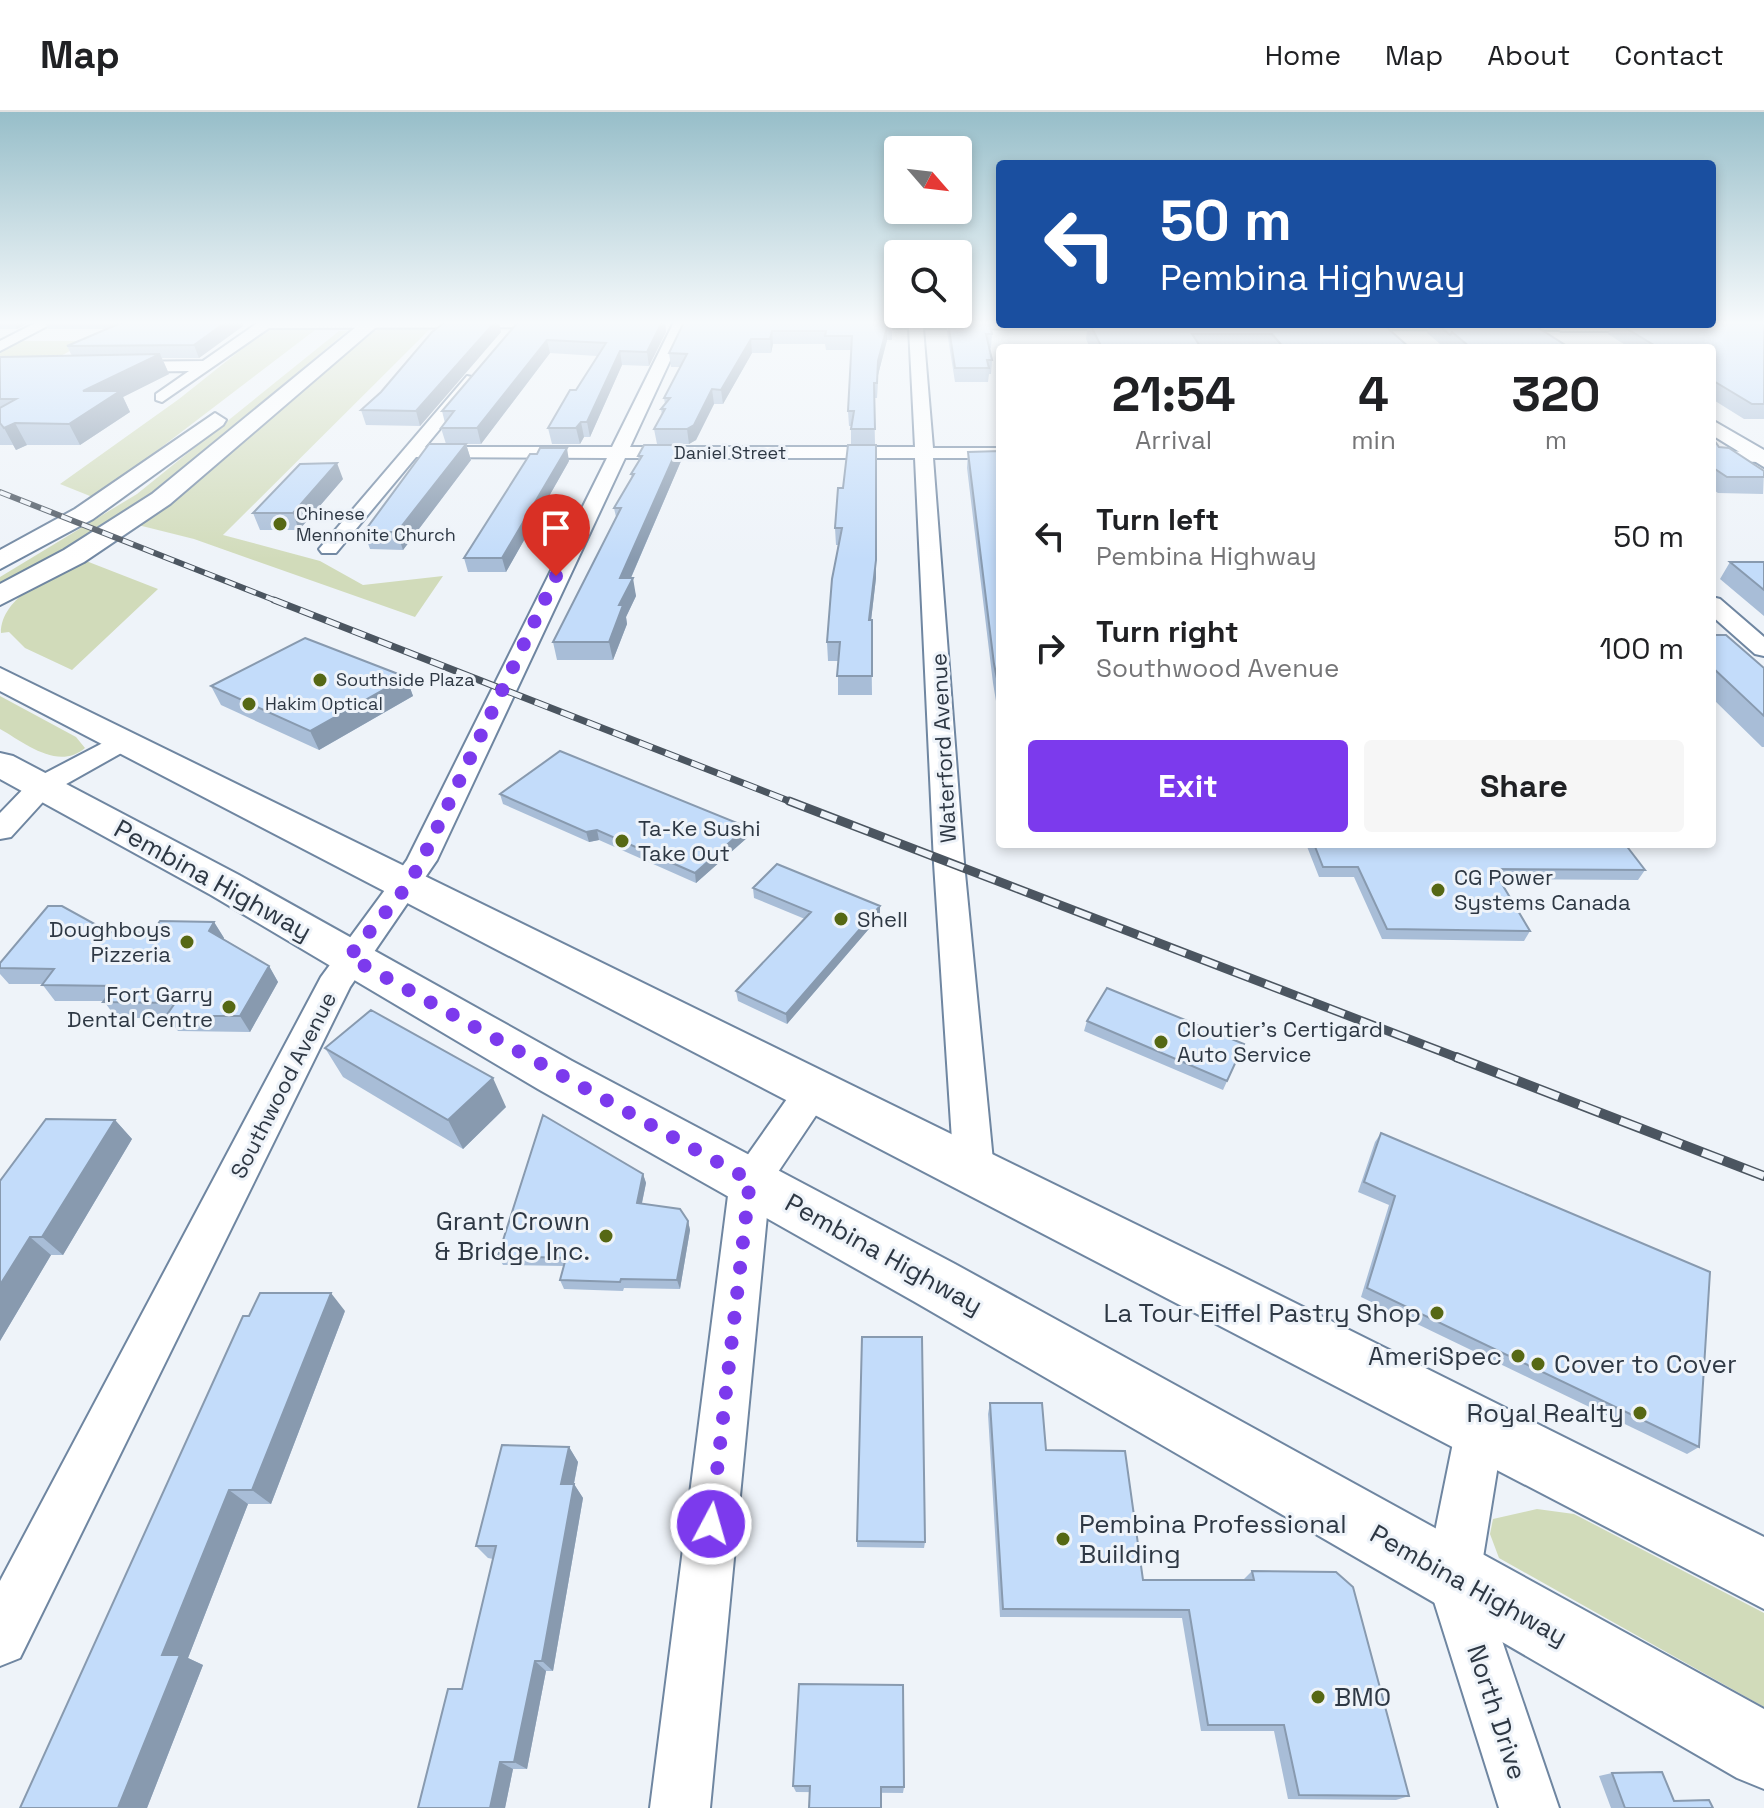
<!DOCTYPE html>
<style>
body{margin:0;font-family:"Space Grotesk",sans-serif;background:#f6f6f6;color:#202124;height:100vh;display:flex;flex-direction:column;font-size:30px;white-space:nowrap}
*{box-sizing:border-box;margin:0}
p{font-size:26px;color:#757577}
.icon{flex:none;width:44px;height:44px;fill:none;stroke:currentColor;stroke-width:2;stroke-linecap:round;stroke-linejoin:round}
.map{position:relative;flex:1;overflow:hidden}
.sheet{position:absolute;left:996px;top:232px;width:720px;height:504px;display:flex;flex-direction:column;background:#fff;border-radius:8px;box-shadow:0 4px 12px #0003}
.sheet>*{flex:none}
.guide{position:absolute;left:996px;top:48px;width:720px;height:168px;border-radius:8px;box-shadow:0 4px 12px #0003;background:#1a4fa0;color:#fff;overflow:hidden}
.needle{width:52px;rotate:118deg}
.tools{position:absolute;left:884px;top:24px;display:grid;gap:16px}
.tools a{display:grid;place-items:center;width:88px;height:88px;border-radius:8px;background:#fff;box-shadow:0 4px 12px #0003;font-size:40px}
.pin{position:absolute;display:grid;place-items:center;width:68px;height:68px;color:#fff;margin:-82px -34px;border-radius:50% 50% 50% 0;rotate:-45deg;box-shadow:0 0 8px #0007}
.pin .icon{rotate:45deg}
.me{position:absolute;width:88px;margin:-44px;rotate:6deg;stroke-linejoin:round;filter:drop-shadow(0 0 6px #0008)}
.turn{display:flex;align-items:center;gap:28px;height:168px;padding:0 32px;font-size:36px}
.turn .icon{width:104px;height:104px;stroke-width:2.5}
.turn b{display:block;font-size:56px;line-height:68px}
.eta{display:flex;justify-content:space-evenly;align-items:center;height:136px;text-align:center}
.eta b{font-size:48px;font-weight:700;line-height:56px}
.action{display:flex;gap:16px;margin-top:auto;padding:16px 32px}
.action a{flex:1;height:92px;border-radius:8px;background:#7c3aed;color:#fff;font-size:32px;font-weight:700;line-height:92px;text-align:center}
.action a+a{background:#f6f6f6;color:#202124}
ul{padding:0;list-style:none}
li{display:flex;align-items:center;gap:24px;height:112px;padding:0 32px}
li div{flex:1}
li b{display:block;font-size:30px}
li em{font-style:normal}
header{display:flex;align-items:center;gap:48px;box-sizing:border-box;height:112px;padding:0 40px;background:#fff;border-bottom:2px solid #e0e0e0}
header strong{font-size:38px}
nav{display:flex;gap:44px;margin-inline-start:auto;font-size:28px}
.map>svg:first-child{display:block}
.green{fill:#d1dbba}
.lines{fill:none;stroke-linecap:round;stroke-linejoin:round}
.minor-casing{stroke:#6f86a1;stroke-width:4}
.tertiary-casing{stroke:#6f86a1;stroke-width:4}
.primary-casing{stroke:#6f86a1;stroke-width:4}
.minor{fill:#fff;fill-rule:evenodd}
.tertiary{fill:#fff;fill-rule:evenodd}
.primary{fill:#fff;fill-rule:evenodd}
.rail-far3-casing{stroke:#4b5560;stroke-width:6}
.rail-far2-casing{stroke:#4b5560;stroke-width:7}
.rail-far1-casing{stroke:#4b5560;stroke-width:9}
.rail-casing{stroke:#4b5560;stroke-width:10}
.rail-far3{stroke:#eef3f9;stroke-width:4;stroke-dasharray:11;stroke-linecap:butt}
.rail-far2{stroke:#eef3f9;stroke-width:5;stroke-dasharray:14;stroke-linecap:butt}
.rail-far1{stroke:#eef3f9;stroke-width:6;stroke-dasharray:17;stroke-linecap:butt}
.rail{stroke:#eef3f9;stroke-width:7;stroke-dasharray:22;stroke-linecap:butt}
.wall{fill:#a8bdd7}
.shaded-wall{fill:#889aaf}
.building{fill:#c3dcfa;stroke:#889aaf;stroke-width:2}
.route{stroke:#7c3aed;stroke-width:14;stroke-dasharray:0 25.2}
.poi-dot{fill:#566814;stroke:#eef3f9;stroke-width:3}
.labels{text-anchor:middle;stroke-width:6;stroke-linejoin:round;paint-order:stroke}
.far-street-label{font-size:18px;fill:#2e3844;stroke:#eef3f9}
.far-poi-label{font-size:18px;fill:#2e3844;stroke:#eef3f9;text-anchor:start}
.street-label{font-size:22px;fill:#2e3844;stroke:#eef3f9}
.poi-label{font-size:22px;fill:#2e3844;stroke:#eef3f9;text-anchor:start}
.near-street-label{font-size:26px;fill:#2e3844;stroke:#eef3f9}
.near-poi-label{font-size:26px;fill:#2e3844;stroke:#eef3f9;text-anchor:end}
</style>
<header>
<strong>Map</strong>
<nav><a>Home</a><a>Map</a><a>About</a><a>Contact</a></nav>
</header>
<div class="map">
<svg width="1764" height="1696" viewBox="0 0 1764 1696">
<rect width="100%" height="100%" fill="#eef3f9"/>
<!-- green -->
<path class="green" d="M284,214L315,218L95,386L60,372L179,287L267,217Z
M389,215H432L223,423L320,449L363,473L443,464L415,505L194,427L138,413L175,387L373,219Z
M339,219H347L150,387L0,477V465L137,382Z
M14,229H87L47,252H0V237Z
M81,447L158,477L72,558L25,536L9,520L1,521C1,484 53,463 81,447Z
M0,584L76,625L85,636C58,659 25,631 0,617Z
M1537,1397L1574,1402L1764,1501V1595L1499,1446L1490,1422L1493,1407Z"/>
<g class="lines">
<!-- minor casing -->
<g class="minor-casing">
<path id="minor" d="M37,210H55L0,239V229Z
M259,210H568L569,211L562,215L269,216L162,290L156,288V282L189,259L120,260L112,255L120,250L203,249Z
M674,210L687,212L630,335H915L909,216H847L841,210L1141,213L1134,217L923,216L933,336H1000V346H933L964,751L994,1059L988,1071L974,1077L960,1071L954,1059L934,751L915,346H625L437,748L350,875L20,1546L0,1554V1469L321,865L407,748L607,346L416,345L336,441H322L319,437L467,264L481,267L425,335H612Z
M1567,212L1566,217L1561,218L1339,217L1332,213Z
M1712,339L1764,340V350L1712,349Z
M1712,485L1720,487L1764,525V544L1755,542L1712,504Z
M122,621L132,623L136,629L132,635L52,680L11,725L0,727V701L32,668Z
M814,963L827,967L833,978L770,1072L710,1696H650L730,1068L801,967Z
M1480,1292L1497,1299L1504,1316L1480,1464L1559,1696H1499L1426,1464L1456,1316L1463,1299Z"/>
</g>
<!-- tertiary casing -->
<g class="tertiary-casing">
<path id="tertiary" d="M1764,210V219H1561L1552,214Z
M1712,308L1764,338V355L1712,323Z"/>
</g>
<!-- primary casing -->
<g class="primary-casing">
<path id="primary" d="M362,210H382L170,392L84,450L0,493V472L64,438L152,382Z
M215,301L226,308L223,313L93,407L0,457V438L75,397Z
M0,556L1227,1157L1764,1425V1497L0,579Z
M0,641L13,644L239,763L572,949L955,1152L1764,1597V1677L1737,1666L915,1190L538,977L211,783L0,667Z"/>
</g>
<!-- minor -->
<use href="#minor" class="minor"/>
<!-- tertiary -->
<use href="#tertiary" class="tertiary"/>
<!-- primary -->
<use href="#primary" class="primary"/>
<!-- rail-far3 casing -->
<g class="rail-far3-casing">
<path id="rail-far3" d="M0,380L279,490"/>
</g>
<!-- rail-far2 casing -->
<g class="rail-far2-casing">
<path id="rail-far2" d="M274,488L794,691"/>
</g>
<!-- rail-far1 casing -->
<g class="rail-far1-casing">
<path id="rail-far1" d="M789,689L1461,947"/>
</g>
<!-- rail casing -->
<g class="rail-casing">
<path id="rail" d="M1456,945L1764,1064"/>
</g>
<!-- rail-far3 -->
<use href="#rail-far3" class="rail-far3"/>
<!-- rail-far2 -->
<use href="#rail-far2" class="rail-far2"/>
<!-- rail-far1 -->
<use href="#rail-far1" class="rail-far1"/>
<!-- rail -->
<use href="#rail" class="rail"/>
</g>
<!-- wall -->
<path class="wall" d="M0,210H30L17,217H0Z
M45,210H242L243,214L199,246H162L169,262L123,285L130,300L80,333H27L16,338L13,333H0V245L72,244L67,234L107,217H48Z
M518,210H665L666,220L649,254L622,253L590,325H584L580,332H552L548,316L576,278L597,244L550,241L481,332H446L441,316L445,311L442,299Z
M684,210H892V228H887L878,263L877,286H874L875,332H851V314H849L848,299L851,238H826L825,232H773L771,241H752L723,292H714L696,328L689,332H657L654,317L662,303L661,297L665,292L664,286L680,255H671L669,241Z
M947,210H989L992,222L991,236H989L992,248L991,262H989L988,270H955L947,220Z
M1764,210V307H1744L1712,287V236H1630L1608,222L1612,212H1712Z
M1088,212H1383L1410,236H1090L1086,227Z
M1430,212H1536L1535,214L1570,236H1450L1448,234L1445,236L1427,221Z
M501,220L420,314L366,313L361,298L381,280Z
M1712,325L1719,335L1764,359L1763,382L1718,381L1712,377Z
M466,332L471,348L403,438L370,437L364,420Z
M876,333V466L871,508L872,583H838V549H828L827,530L838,433H836L835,416L843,376Z
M1000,339V601H998L993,571L967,356L968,340Z
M638,344L681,349L631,466L636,484L626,505L627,512L613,548H557L553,530L616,405L614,396L632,367L631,362L639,349Z
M569,349L506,460H468L464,446Z
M343,367L299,418H260L253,401Z
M1730,450H1764V504L1720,467Z
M1712,523L1764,556V635H1762L1712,586Z
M406,565L413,584L319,638L221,593L211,574Z
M500,682L748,725L696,771L599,728L589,730L503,692Z
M1306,732H1625L1645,758L1638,768L1499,767L1530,819L1524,829L1382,827L1354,765H1319Z
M753,776L880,804L787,912L738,889L736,879L805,807L754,786Z
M214,810L224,826V827L269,854L278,870L250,920L178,919L168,906H116L104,889H55L42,872H9L0,862V851L109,820L152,821Z
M1087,909L1244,932L1223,978L1084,919Z
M325,936L506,995L463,1037L343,965Z
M115,1008L132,1027L63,1143H51L0,1229V1069Z
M1381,1021L1699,1335L1687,1342L1361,1185L1389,1093L1358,1080L1375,1030Z
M643,1062L646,1071L642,1091L688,1109L690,1118L680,1177L624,1176L623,1179L564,1177L560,1168L564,1154L503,1153L498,1144Z
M345,1199L271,1392H248L188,1546L203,1553L147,1696H20Z
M990,1291L1046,1338L1143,1468H1243L1252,1459L1409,1684L1396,1688L1288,1687L1274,1619H1201L1182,1506L1000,1505L988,1302Z
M569,1335L578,1350L574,1372L583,1386L553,1559H546L527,1657H513L505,1696H418L462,1577L493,1447L488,1446L476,1434Z
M857,1429L925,1430L924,1436L857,1435Z
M1612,1661L1674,1689L1713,1696H1611L1599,1664Z
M793,1674L904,1675L903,1681L796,1680Z"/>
<!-- shaded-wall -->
<path class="shaded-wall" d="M14,210H30L17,217Z
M226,210H242L243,214L199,246L194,233Z
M495,210H499L501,220L420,314L416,299Z
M662,210H665L666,220L649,254L647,240Z
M887,215V228L878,263L877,286L878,249Z
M772,219L773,232L771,241L770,227Z
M751,227L752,241L723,292L721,278Z
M547,228L550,241L481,332L477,316Z
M620,239L622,253L590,325L587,310Z
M160,242L169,262L123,285L130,300L80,333L69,312L83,279Z
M712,277L714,292L696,328L689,332L687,317Z
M581,310L584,325L580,332L576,316Z
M15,311L27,333L16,338L4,316Z
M466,332L471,348L403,438L397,420Z
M679,333L681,349L623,484L620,466Z
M567,336L569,349L506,460L502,446Z
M337,351L343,367L299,418L293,401Z
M876,448V466L869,526V508Z
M633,466L636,484L626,505L627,512L613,548L609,530L619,493Z
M406,565L413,584L319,638L310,619Z
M747,715L748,725L696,771L695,761Z
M597,718L599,728L589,730L586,720Z
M880,794V804L787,912L786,902Z
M214,810L224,826L219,834L209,819Z
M269,854L278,870L250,920L240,904Z
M493,966L506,995L463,1037L448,1008Z
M115,1008L132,1027L63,1143L42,1125Z
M643,1062L646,1071L640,1100L637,1091Z
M688,1109L690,1118L680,1177L677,1168Z
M30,1125L51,1143L0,1229V1173Z
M331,1181L345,1199L271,1392L252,1378Z
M569,1335L578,1350L571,1386L561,1372Z
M574,1372L583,1386L553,1559L542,1549Z
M229,1378L248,1392L188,1546L203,1553L147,1696H118L162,1543Z
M535,1549L546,1559L527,1657L514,1650Z
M500,1650L513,1657L505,1696H490Z"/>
<!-- building -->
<path class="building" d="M123,210H226L194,233L67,234Z
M445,210H495L416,299L361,298L381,280L432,220Z
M518,210H662L647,240L620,239L587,310H581L576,316H548L570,278H576L606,231L547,228L477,316H441L454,299H442Z
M684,210H892V215H887L878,249L877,271H874L875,317H851L854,299H848L852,224H825L826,219H772L770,227H751L721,278L712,277L694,313L687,317H654L665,297H661L670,286H664L687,242L669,241Z
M948,210H989L992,222H986L992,248H987L989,256H955Z
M1712,210H1764V292H1752L1712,268V236H1659L1619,212H1712Z
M1090,212H1383L1410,236H1284L1272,222H1192L1200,234H1101Z
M1437,212H1535L1534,213L1570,236H1471L1452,220L1450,223Z
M160,242L83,279H120L69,312L15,311L4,316L0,311V296L16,287H0V245Z
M1712,325L1719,335L1729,336L1764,359V365H1727L1712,355Z
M429,332H466L397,420H364Z
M644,333H679L620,466H633L619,493H623L609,530H553L621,396H614L634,362H631L642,344H638Z
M848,333H876V448L869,508H872V564H837L840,530H827L832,467L842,416H835L838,376H843Z
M540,336H567L502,446H464L530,342H537Z
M1000,339V581L994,552L968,340Z
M337,351L293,401H253L300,352Z
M1730,450H1764V478Z
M1712,523H1726L1764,556V604L1712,555Z
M305,526L406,565L310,619L211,574Z
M560,639L747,715L695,761L597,718L586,720L500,682Z
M1314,732H1625L1645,758L1493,757L1530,819L1387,817L1358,755H1323Z
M777,752L880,794L786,902L736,879L811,800L753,776Z
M48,794H62L109,820L152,821L160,809L214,810L209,819L269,854L240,904H166L175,891L103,890L115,874L42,873L54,857L0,856V851Z
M1107,876L1244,932L1227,969L1087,909Z
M371,898L493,966L448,1008L325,936Z
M543,1003L643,1062L637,1091L680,1097L688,1109L677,1168L621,1167L620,1170L560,1168L566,1146L498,1144Z
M46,1007L115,1008L42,1125H30L0,1173V1069Z
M1381,1021L1710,1160L1699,1335L1367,1176L1395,1084L1364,1070Z
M260,1181H331L252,1378H229L162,1543H180L118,1696H20L243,1204H249Z
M862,1225H922L925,1430L857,1429Z
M990,1291H1042L1046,1338L1125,1339L1143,1468H1254L1252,1459L1336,1460L1353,1475L1409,1684L1299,1683L1284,1613H1208L1189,1498L1003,1497Z
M502,1333L569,1335L561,1372H574L542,1549H535L514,1650H500L490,1696H418L448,1577H462L496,1434H476Z
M799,1572L903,1573L904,1675H881V1696H809L810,1674H793Z
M1662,1660L1674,1689L1709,1688L1713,1696H1625L1612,1661Z"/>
<!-- sky -->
<linearGradient id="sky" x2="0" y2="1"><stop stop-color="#97bec9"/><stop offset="0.47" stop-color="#f7fafc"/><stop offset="1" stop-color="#f7fafc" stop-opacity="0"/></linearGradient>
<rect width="1764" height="448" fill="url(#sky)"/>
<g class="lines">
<!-- route -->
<path class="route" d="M556,464L422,748L408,773L349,845L750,1068L711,1412"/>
</g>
<!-- markers -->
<g class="poi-dot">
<circle cx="280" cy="412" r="8"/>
<circle cx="320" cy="568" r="8"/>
<circle cx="249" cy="592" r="8"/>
<circle cx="622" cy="729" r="8"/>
<circle cx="1438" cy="778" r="8"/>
<circle cx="841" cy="807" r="8"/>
<circle cx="187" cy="830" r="8"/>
<circle cx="229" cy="895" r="8"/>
<circle cx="1161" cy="930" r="8"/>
<circle cx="606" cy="1124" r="8"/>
<circle cx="1437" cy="1201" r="8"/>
<circle cx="1518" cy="1244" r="8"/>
<circle cx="1538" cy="1252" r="8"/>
<circle cx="1640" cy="1301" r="8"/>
<circle cx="1063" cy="1427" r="8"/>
<circle cx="1318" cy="1585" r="8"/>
</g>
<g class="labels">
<!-- far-street labels -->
<g class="far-street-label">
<text x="730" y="347">Daniel Street</text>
</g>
<!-- far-poi labels -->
<g class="far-poi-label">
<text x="296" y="408">Chinese<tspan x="296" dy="21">Mennonite Church</tspan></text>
<text x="336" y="574">Southside Plaza</text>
<text x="265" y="598">Hakim Optical</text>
</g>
<!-- street labels -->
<g class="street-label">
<text transform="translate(943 636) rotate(-93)" y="8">Waterford Avenue</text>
<text transform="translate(283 973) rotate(-63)" y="8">Southwood Avenue</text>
</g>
<!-- poi labels -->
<g class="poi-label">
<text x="638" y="724">Ta-Ke Sushi<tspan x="638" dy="25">Take Out</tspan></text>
<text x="1454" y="773">CG Power<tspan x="1454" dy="25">Systems Canada</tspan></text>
<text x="857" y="815">Shell</text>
<text x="171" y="825" text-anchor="end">Doughboys<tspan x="171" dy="25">Pizzeria</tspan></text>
<text x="213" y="890" text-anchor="end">Fort Garry<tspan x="213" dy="25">Dental Centre</tspan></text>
<text x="1177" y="925">Cloutier's Certigard<tspan x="1177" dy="25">Auto Service</tspan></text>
</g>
<!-- near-street labels -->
<g class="near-street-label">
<text transform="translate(213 768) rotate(29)" y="9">Pembina Highway</text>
<text transform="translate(884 1142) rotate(29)" y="9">Pembina Highway</text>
<text transform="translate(1469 1473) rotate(29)" y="9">Pembina Highway</text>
<text transform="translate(1497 1600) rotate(72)" y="9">North Drive</text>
</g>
<!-- near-poi labels -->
<g class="near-poi-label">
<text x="590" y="1118">Grant Crown<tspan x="590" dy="30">&amp; Bridge Inc.</tspan></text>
<text x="1421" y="1210">La Tour Eiffel Pastry Shop</text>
<text x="1502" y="1253">AmeriSpec</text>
<text x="1554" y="1261" text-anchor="start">Cover to Cover</text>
<text x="1624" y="1310">Royal Realty</text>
<text x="1079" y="1421" text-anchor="start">Pembina Professional<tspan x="1079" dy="30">Building</tspan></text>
<text x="1334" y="1594" text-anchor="start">BMO</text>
</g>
</g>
</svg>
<div class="tools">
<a><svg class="needle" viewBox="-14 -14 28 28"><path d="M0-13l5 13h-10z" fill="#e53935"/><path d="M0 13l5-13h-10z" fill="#757577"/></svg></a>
<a><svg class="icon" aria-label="search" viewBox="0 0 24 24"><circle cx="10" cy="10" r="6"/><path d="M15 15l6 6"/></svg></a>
</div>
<div class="pin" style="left:556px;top:464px;background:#d93025"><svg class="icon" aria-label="arrive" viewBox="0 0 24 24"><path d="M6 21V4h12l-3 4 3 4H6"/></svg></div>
<svg class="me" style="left:711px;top:1412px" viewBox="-20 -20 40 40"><circle r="17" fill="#7c3aed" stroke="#fff" stroke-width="3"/><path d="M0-11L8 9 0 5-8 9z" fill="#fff"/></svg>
<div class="guide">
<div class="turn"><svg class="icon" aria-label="left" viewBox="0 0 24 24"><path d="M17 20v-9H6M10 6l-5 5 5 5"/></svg><div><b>50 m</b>Pembina Highway</div></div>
</div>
<section class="sheet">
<div class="eta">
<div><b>21:54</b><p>Arrival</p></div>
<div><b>4</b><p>min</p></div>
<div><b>320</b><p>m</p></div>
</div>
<ul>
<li><svg class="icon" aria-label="left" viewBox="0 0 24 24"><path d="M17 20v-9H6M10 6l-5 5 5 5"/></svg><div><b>Turn left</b><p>Pembina Highway</p></div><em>50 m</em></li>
<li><svg class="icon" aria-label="right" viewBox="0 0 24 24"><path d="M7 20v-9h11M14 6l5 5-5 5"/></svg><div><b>Turn right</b><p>Southwood Avenue</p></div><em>100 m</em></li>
</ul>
<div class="action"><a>Exit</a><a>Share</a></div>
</section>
</div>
